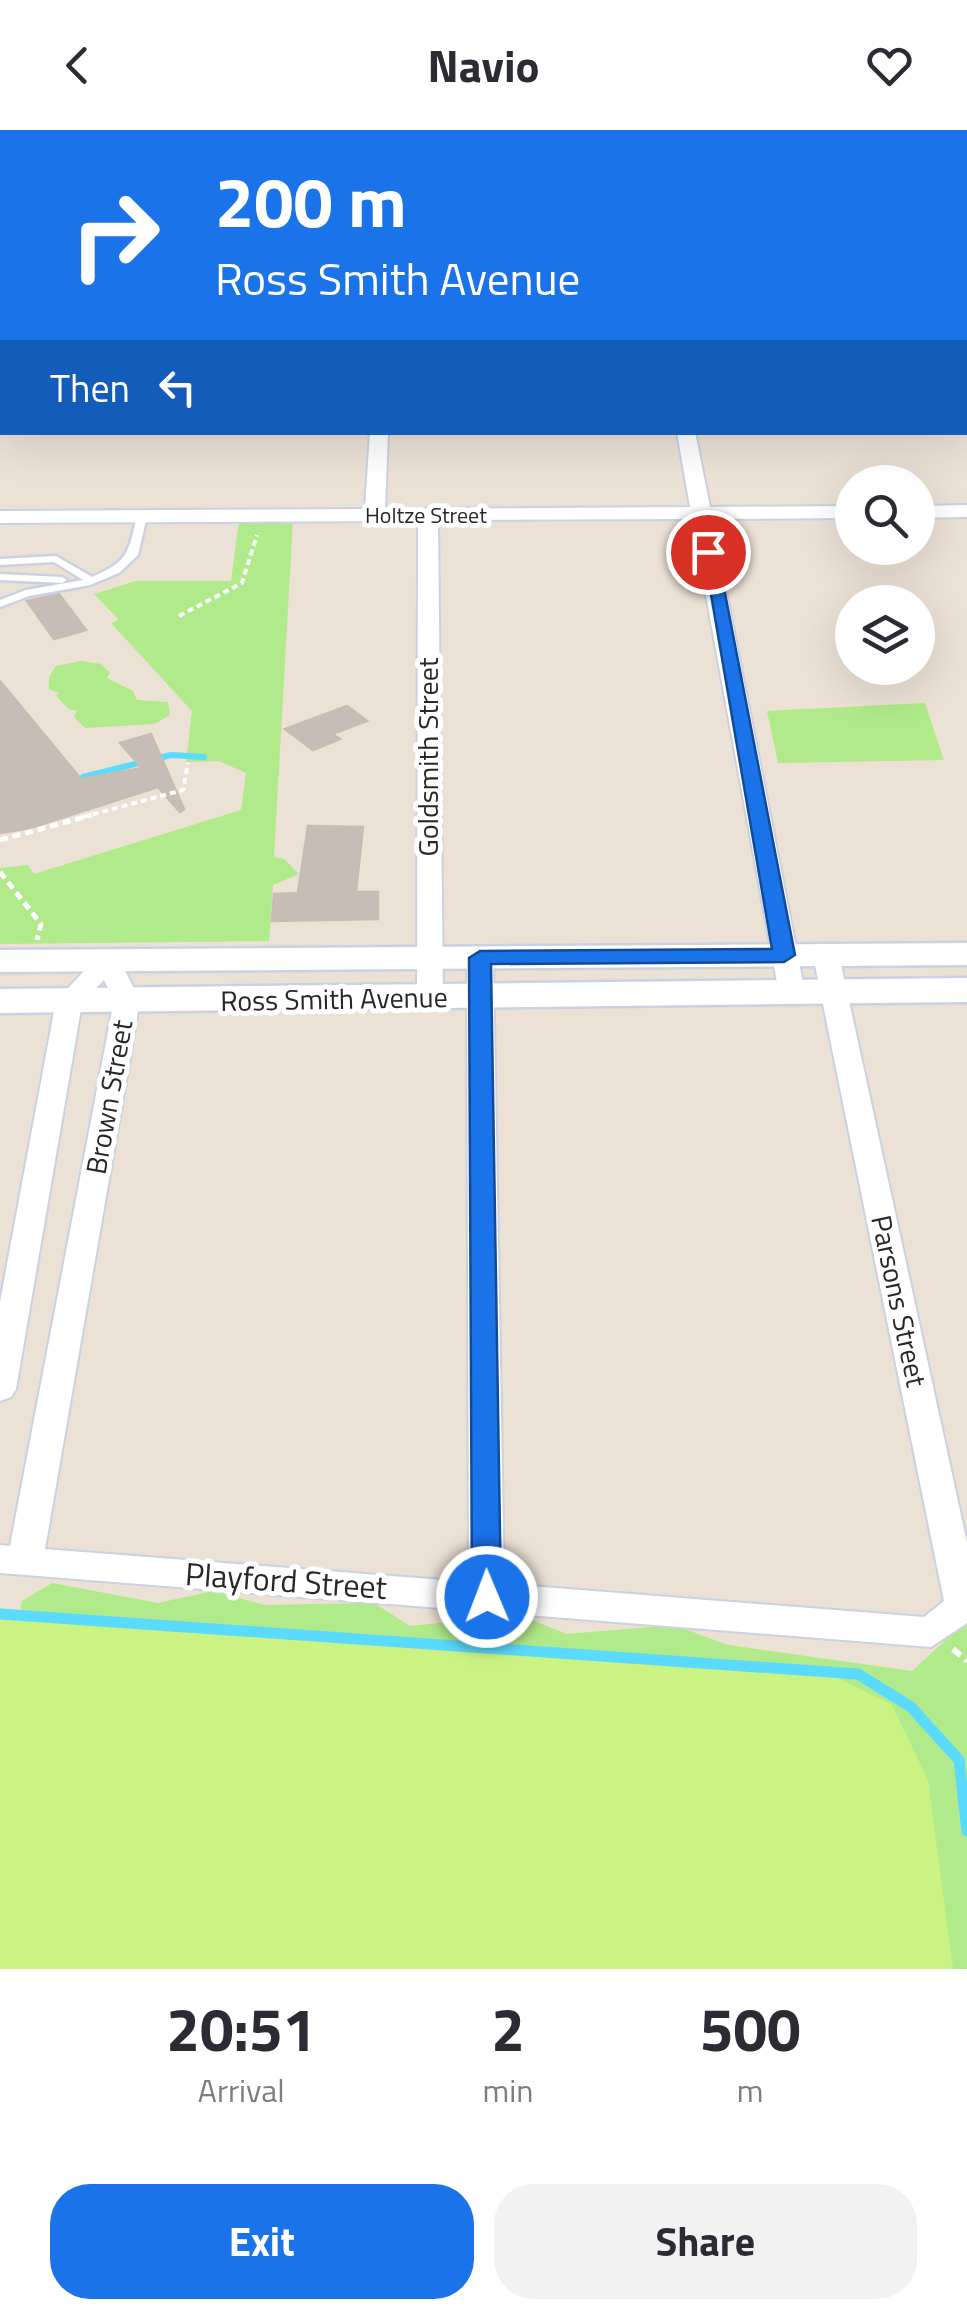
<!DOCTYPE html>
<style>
body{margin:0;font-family:"Titillium Web",sans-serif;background:#f2f2f3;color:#2b2b33;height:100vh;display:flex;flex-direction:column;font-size:38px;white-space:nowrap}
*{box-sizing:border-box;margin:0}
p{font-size:32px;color:#7c7c81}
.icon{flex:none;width:55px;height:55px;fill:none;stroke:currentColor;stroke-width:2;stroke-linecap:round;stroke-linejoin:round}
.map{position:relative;height:1839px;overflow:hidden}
.details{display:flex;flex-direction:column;background:#fff;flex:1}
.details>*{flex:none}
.guide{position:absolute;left:0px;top:0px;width:968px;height:305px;box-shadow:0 10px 40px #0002;background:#1a73e8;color:#fff;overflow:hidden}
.tools{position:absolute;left:835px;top:335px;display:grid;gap:20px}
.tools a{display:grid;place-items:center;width:100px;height:100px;border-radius:50%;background:#fff;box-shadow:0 10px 40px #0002;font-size:50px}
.pin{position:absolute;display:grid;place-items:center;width:85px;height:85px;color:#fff;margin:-42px;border:5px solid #fff;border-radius:50%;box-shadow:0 2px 10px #0007}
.me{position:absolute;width:110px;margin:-55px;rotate:359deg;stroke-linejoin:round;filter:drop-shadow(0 0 8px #0008)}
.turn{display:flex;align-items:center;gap:35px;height:210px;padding:0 50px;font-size:45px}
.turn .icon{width:130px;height:130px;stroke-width:2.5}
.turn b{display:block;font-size:70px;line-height:85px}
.then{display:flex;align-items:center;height:95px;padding:0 50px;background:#0003;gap:20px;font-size:38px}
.eta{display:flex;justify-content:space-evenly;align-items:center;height:170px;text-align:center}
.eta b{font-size:60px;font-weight:700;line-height:70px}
.primary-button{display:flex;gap:20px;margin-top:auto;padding:20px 50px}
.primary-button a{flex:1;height:115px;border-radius:40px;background:#1a73e8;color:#fff;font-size:40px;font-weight:700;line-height:115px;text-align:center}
.primary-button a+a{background:#f2f2f3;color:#2b2b33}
header{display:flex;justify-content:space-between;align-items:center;height:130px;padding:0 50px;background:#fff;font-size:45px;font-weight:700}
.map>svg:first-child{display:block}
.green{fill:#b0ea8a}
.pitch{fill:#caf384}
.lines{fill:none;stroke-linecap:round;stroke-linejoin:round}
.stream-far2{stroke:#5adafc;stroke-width:5}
.stream-far1{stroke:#5adafc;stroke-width:6}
.stream{stroke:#5adafc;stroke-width:11}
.building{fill:#c6beb6;stroke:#c6bdb0;stroke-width:2.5}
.lane-casing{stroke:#cbd1e2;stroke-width:5}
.street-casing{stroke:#cbd1e2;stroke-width:4}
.secondary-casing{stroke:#cbd1e2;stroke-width:5}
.path-far3{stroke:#fff;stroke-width:2.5;stroke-dasharray:5 2.5;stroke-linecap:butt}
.path-far2{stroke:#fff;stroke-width:4;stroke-dasharray:6 4;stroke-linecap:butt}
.path-far1{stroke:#fff;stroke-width:5;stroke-dasharray:8 5;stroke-linecap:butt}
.path{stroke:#fff;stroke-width:6;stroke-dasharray:10 6;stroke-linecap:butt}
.lane{fill:#fff;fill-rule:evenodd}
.street{fill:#fff;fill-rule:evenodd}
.secondary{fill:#fff;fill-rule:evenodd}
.route{fill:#1a73e8;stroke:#114b97;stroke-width:2.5}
.labels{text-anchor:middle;stroke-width:10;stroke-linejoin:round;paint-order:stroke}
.far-street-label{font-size:22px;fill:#272727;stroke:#fff}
.street-label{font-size:28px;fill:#272727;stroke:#fff}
.near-street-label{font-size:32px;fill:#272727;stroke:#fff}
</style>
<header><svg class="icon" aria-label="back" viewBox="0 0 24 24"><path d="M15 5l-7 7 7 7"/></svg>Navio<svg class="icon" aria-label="heart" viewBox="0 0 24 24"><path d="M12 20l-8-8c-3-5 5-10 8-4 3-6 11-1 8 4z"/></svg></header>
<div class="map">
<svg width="967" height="1839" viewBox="0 0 967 1839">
<rect width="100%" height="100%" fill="#ece1d5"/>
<!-- green -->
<path class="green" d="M293,390L274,727L284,729L299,744L273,755L269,811L0,814V738L28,735L34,744L241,680L246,643L219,631L186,632L192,581L111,493L119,490L94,464L136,451H231L239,391Z
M81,531L101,534L110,543L107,548L133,561L137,570L168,572L170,585L154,594L85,598L74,587L77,580H70L56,566L59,563L49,559V547L56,536Z
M925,573L944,630L778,633L767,581Z
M52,1453L158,1473L213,1461L265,1475L374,1473L410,1496L520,1485L567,1504L674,1495L728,1515L912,1541L967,1490V1839H876L15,1512L22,1471Z"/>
<!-- pitch -->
<path class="pitch" d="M0,1484L830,1544L892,1575L928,1650L953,1839H0Z"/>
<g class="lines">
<!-- stream-far2 -->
<path class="stream-far2" d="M752,0L759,2"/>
<!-- stream-far1 -->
<path class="stream-far1" d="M83,647L171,625L204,627"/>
<!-- stream -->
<path class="stream" d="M0,1484L858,1544L911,1577L959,1630L967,1701"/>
</g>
<!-- building -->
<path class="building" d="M59,464L86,500L54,509L27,471Z
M0,551L81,649L142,638L120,613L151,604L184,679L180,682L158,657L30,698L0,703Z
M347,576L367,591L332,604L340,609L313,620L285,599Z
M308,696L363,697L356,762H378V789L272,791L274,764L298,763Z"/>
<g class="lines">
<!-- lane casing -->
<g class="lane-casing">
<path id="lane" d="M142,383L147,386L138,425L119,443L90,455L29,466L0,477V470L26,460L83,450L54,432L0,435V429L56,426L92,447C129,431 128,423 137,386Z
M0,444L62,447L67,450L62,453L0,450Z"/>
</g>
<!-- street casing -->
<g class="street-casing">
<path id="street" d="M256,0H275L276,2H258Z
M967,42V52L965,53V43Z
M967,113V123L965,124V114Z
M0,140L2,141V152L0,151Z
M965,248H967V260H965Z
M370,302H388L385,379L690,377L677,302H695L710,377L852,376V388L712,389L805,863L801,869L792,871L779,863L692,389L438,390L443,868L430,876L417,868L418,391L0,393V381L365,379Z
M967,375V387L918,388V376Z
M826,817L839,825L967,1413V1493L931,1517L0,1443V1415L10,1416L114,870L104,850L82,873L16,1259L11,1267L0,1271V1172L56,871L99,825H117L140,870L45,1419L469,1452L467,828L480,820L493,828L504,1454L924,1487L944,1471L813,825Z"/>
</g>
<!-- secondary casing -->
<g class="secondary-casing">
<path id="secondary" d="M495,0H525L526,2H496Z
M965,85H967V99H965Z
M967,813V835L0,842V820Z
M967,848V872L0,883V859Z"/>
</g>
<!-- path-far3 -->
<path class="path-far3" d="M562,0L574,2
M73,2L78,0"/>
<!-- path-far2 -->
<path class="path-far2" d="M179,486L242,453L257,405
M83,687L183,660L188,633"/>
<!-- path-far1 -->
<path class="path-far1" d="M0,710L92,685
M0,742L41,794L37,810"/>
<!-- path -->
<path class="path" d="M953,1519L967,1531"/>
<!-- lane -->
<use href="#lane" class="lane"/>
<!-- street -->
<use href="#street" class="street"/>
<!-- secondary -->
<use href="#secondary" class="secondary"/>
</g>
<!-- route -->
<path class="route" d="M703,418L717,422L795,825L784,832L491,834L501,1467L497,1475H476L472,1467L469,828L480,821L772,819Z"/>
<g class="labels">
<!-- far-street labels -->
<g class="far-street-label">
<text x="426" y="393">Holtze Street</text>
</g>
<!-- street labels -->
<g class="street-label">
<text transform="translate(428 627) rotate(-90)" y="10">Goldsmith Street</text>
<text transform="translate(334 869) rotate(-1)" y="10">Ross Smith Avenue</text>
<text transform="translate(109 967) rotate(-80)" y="10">Brown Street</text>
<text transform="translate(899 1171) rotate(78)" y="10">Parsons Street</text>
</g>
<!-- near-street labels -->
<g class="near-street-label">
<text transform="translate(286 1451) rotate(4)" y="11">Playford Street</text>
</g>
</g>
</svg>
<div class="tools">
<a><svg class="icon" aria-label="search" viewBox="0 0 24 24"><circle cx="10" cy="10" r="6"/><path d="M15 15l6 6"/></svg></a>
<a><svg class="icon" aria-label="layers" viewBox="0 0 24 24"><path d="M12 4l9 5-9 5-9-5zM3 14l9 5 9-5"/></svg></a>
</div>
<div class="pin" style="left:708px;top:422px;background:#d93025"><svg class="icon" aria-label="arrive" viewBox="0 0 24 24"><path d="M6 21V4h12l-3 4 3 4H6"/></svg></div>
<svg class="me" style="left:487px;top:1467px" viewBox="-20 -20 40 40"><circle r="17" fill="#1a73e8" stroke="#fff" stroke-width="3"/><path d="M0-11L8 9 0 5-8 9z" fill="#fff"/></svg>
<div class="guide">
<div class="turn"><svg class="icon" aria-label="right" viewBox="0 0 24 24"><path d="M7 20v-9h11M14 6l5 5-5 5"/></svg><div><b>200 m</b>Ross Smith Avenue</div></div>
<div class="then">Then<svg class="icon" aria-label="left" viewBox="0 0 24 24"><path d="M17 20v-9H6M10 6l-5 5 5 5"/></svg></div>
</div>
</div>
<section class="details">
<div class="eta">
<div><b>20:51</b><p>Arrival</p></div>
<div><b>2</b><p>min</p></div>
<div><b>500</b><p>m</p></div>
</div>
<div class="primary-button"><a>Exit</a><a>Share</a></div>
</section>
